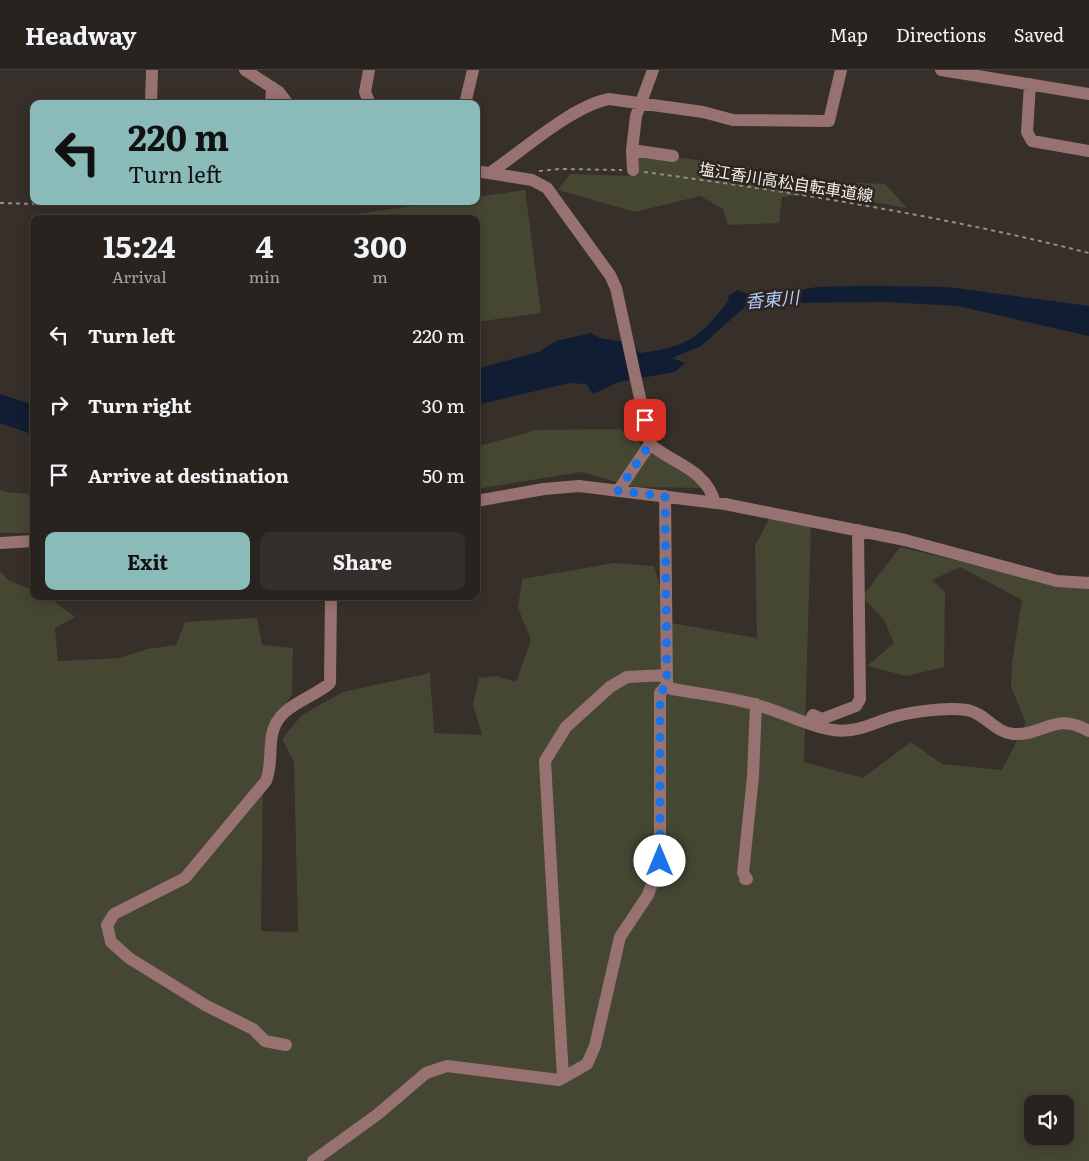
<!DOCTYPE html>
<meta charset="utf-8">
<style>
body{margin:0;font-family:Literata,"Noto Sans JP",serif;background:#352f2c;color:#f1f3f6;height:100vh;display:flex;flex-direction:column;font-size:19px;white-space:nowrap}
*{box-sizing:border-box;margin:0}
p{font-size:16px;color:#a5a4a4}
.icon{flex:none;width:28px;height:28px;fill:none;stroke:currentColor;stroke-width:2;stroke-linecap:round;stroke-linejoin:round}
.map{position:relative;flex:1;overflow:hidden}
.drawer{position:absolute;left:30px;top:145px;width:450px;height:385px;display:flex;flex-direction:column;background:#29231f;border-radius:10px;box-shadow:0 2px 12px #0003,0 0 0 1px #45403d}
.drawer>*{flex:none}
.banner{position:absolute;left:30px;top:30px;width:450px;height:105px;border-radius:10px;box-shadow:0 2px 12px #0003,0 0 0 1px #45403d;background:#8bbbb9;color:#111;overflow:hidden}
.buttons{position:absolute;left:1024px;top:1025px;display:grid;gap:10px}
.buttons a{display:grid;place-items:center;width:50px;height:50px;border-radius:10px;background:#29231f;box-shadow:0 2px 12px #0003,0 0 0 1px #45403d;font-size:25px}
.pin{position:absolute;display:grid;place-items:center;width:42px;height:42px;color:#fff;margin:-21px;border-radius:10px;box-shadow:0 2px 8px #0006}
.me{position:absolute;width:55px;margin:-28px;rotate:0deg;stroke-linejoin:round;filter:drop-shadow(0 0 4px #0008)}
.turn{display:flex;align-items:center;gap:18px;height:105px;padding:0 15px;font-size:22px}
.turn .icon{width:65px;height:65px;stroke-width:2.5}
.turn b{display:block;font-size:35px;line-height:42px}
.eta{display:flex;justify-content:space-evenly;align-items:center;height:85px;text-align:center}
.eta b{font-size:30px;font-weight:700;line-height:35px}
.primary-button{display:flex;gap:10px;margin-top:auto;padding:10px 15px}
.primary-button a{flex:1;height:58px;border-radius:10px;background:#8bbbb9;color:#111;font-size:20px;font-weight:700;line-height:58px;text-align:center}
.primary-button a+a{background:#352f2c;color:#f1f3f6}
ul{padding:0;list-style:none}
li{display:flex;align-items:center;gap:15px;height:70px;padding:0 15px}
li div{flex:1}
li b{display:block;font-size:19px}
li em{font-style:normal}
header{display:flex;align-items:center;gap:30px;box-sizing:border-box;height:70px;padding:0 25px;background:#29231f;border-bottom:1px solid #45403d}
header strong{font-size:24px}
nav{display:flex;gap:28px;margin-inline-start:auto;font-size:18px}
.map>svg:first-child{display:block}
.green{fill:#454733;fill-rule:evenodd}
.water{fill:#101d32}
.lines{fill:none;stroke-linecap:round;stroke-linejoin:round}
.path{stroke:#948d88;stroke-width:2;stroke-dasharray:4 4;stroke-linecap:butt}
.minor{stroke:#987270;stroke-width:12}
.route{stroke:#1a73e8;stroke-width:9;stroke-dasharray:0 16.2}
.labels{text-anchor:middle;stroke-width:5;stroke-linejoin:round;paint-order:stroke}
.street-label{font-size:16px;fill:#f5efeb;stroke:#2d251f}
.water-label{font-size:18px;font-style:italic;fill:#aecafb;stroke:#2d251f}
</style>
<header>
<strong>Headway</strong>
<nav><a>Map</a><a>Directions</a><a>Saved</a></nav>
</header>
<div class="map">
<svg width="1089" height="1091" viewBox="0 0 1089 1091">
<rect width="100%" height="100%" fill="#372f29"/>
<!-- green -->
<path class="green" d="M636,82L742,96L820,111L885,114L907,138L818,123L782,127L779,153L728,155L723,139L700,126L635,142L558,120L570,104L632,106Z
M525,120L541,243L476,252V149H349V145L446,131H476V127Z
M620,359L705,418L634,417L582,402L476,419V377L536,360Z
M0,420L11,423L34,424V463H0Z
M770,447L811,456L804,692L863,708L911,672L942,694L1002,700L1026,653L1011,617L1012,593L1022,530L960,497L932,510L945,522L944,597L907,606L867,596L894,573L884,550L862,527L900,477L1055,514L1079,516L1089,505V1091H0V501L8,510L34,521V526L51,529L75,547L55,558L58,591L120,588L147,579L176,575L185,552L257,548L262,575L293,578L292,625L270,656L263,706L261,861L298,862L294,692L282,669L302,645L343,622L430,603L434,663L482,665L473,635L479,608L496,606L516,612L531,570L518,538L522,509L614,493L654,496L664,529L665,552L757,568L755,476ZM1032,1034H1065V1066H1032Z"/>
<!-- water -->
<path class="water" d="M877,216L948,217L1089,236V266L958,236L887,232L749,233L701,276L672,288L685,293L675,302L618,312L593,324L586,314L569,313L476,335V299L539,282L556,271L591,263L600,268L625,272L640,283C687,277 700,268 729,230L728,226L738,220C757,232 797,219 818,217C838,216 858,216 877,216Z
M0,324L34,335V365L0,353Z"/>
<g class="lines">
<!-- path -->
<path class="path" d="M539,101L560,99L622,100
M644,102C794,122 943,146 1089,183
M0,133L75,135L324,131"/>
<!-- minor -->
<path class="minor" d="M245,0L279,22L288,34
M369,0L365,22L370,34
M653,0L636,46L632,80L673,86
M941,0L1089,24
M1030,14L1027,62L1032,71L1089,81
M151,34L152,0
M271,34L272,17
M465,34L473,0
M632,80L633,100
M476,101L532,110L547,118L610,205L616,218L650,374C673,394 706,399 715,433
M490,103C522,81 572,36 609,29L703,42L733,50L829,51L841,0
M618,421L650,374
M665,426L667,615L672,619C700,624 730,627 757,635C781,641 809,657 833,660C852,663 867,656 884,650C905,642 944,637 967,640C985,643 994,662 1013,664C1045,666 1054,641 1089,661
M476,431L544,419L579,416L725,434L905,470L1057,511L1089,513
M0,473L34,471
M811,649L813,645L822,649L856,636L860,629L858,460
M745,809H747L743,803L753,706L756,634
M286,975L265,971L253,959L205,935L129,888L111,872L107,855L114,844L185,808L266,711C272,696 269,682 272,665C277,635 311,630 330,613L331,526
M563,1008L545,691L566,657L610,617L627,607L667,605
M313,1091L378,1044L426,1003L447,996L559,1010L587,994L595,976L620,867L648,825L660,791V623L667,615"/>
</g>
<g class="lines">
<!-- route -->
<path class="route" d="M645,350L650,374L618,421L665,426L667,615L660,623V791"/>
</g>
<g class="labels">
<!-- street labels -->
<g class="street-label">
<text transform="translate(786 112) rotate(9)" y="6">塩江香川高松自転車道線</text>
</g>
<!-- water labels -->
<g class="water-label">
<text transform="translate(772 230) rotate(-5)" y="6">香東川</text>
</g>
</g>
</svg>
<div class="buttons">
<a><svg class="icon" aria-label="sound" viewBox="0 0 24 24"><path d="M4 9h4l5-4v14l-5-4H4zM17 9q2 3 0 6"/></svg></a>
</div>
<div class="pin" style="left:645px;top:350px;background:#d93025"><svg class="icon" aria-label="arrive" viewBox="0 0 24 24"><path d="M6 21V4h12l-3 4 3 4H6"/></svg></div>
<svg class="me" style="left:660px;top:791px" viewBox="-20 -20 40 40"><circle r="19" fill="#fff"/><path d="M0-13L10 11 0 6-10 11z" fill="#1a73e8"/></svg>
<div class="banner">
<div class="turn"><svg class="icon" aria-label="left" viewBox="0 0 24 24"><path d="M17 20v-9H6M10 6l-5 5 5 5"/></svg><div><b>220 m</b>Turn left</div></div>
</div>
<section class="drawer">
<div class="eta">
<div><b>15:24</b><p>Arrival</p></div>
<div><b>4</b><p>min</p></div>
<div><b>300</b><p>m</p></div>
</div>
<ul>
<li><svg class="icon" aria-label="left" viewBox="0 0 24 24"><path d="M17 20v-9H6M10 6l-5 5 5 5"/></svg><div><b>Turn left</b></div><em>220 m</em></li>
<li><svg class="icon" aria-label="right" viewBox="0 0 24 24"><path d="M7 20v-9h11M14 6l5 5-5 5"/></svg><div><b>Turn right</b></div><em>30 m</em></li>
<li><svg class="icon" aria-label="arrive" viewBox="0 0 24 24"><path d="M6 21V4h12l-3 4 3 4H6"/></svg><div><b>Arrive at destination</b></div><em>50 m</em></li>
</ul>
<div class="primary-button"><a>Exit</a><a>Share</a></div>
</section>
</div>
